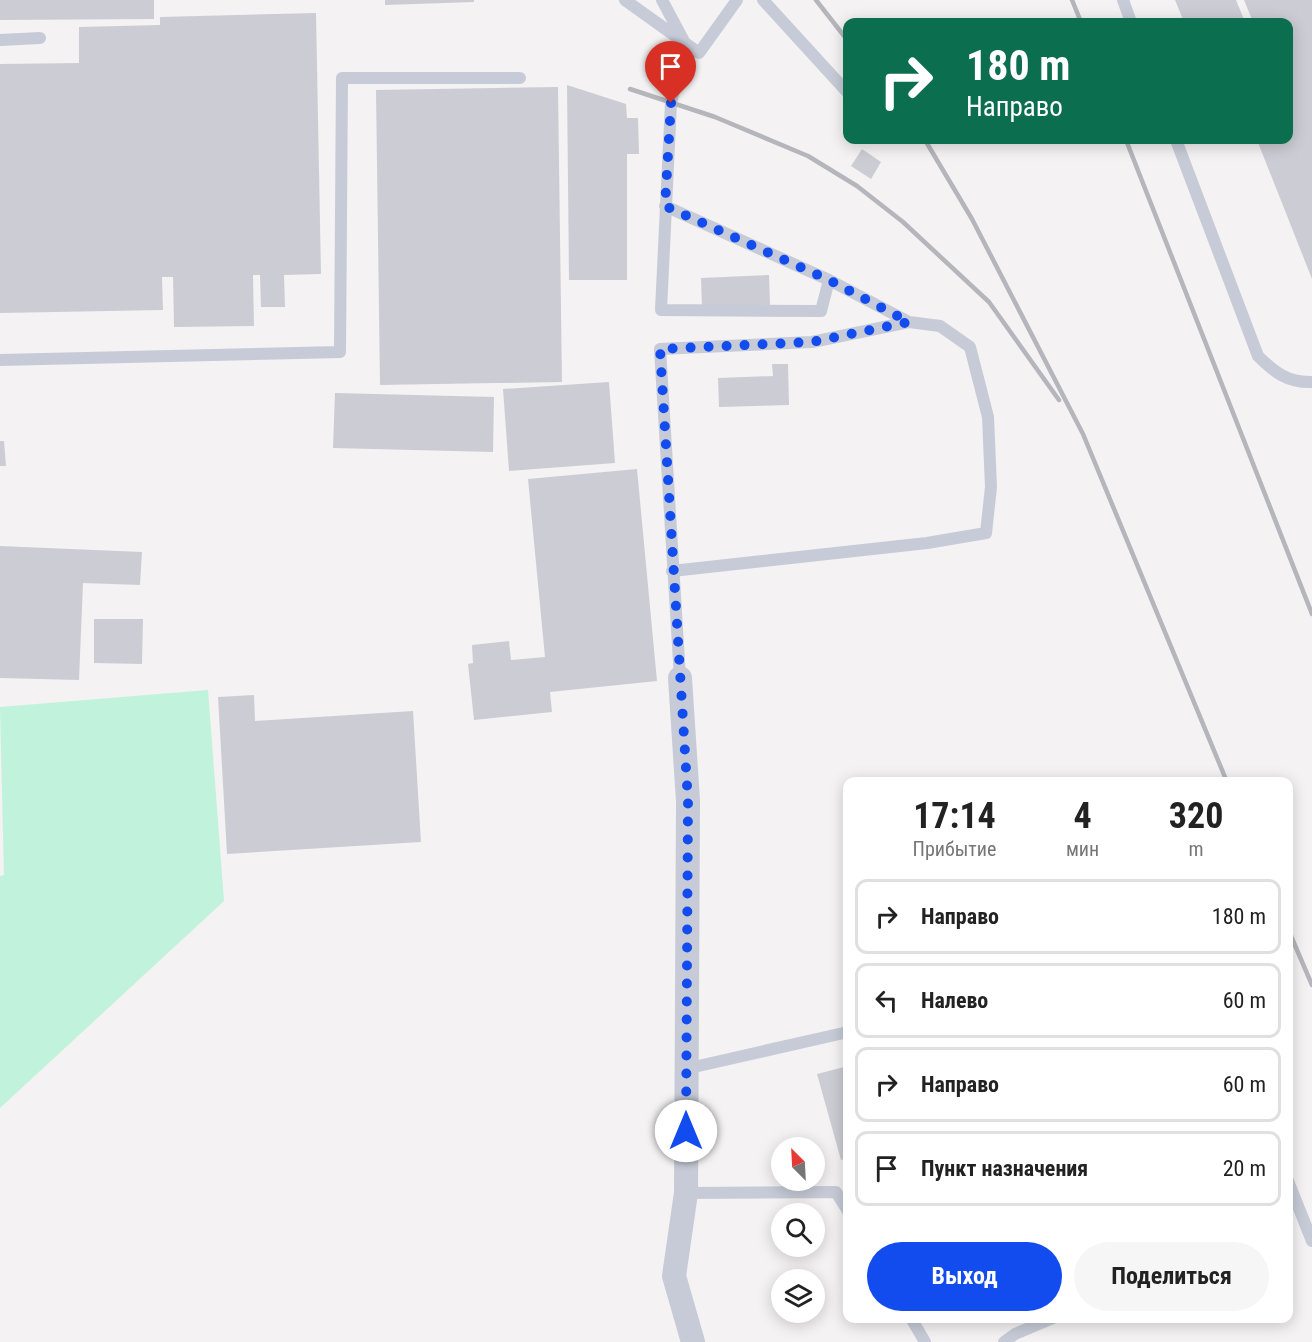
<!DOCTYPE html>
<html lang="ru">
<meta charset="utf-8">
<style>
body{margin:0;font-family:"Roboto Condensed",sans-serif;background:#f6f6f6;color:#222;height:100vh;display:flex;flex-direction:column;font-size:22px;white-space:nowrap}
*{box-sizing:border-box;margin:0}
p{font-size:20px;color:#767676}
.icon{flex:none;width:33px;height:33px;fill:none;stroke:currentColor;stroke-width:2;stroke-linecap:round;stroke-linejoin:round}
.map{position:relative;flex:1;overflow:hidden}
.drawer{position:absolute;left:843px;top:777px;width:450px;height:546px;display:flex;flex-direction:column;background:#fff;border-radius:12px;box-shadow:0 3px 15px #0003}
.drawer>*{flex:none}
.top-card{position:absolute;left:843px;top:18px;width:450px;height:126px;border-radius:12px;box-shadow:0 3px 15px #0003;background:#0b6e4f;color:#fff;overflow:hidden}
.needle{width:39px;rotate:336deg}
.controls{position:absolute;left:771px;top:1137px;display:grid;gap:12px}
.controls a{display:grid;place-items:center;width:54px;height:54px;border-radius:50%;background:#fff;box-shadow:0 3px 15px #0003;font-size:30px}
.pin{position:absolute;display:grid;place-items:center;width:51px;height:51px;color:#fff;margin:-62px -26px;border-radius:50% 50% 50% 0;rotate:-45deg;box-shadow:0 0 6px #0007}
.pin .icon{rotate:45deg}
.me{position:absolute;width:66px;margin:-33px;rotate:0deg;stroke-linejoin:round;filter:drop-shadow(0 0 4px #0008)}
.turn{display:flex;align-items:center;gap:21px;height:126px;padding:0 24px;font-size:27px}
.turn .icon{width:78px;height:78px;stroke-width:2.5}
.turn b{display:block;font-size:42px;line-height:51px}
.eta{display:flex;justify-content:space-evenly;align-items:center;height:102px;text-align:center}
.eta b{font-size:36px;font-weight:700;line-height:42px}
.cta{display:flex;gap:12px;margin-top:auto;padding:12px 24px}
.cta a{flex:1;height:69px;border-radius:36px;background:#124bee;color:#fff;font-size:24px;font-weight:700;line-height:69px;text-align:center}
.cta a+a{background:#f6f6f6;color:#222}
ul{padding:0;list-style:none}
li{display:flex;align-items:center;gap:18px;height:75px;margin:0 12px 9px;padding:0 12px;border:3px solid #e0e0e0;border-radius:12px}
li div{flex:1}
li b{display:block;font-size:22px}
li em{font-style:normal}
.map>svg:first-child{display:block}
.green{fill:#c0f2dc}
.building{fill:#cccdd4}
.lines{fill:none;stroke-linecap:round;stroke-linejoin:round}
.lane{stroke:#c6cbd7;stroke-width:12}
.street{stroke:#c6cbd7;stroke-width:24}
.rail{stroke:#b4b6bc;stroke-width:4.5}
.route{stroke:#124bee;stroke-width:10;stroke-dasharray:0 18}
</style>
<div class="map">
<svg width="1312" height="1342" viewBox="0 0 1312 1342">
<rect width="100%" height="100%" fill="#f4f2f2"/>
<!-- green -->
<path class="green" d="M208,690L224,901L0,1108V876L4,875L0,707Z"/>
<!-- building -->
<path class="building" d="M0,0H154V19L0,20Z
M385,0H474V2L385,5Z
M1175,0H1236L1245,22H1184Z
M1244,0H1312V279L1257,140H1288V22H1253Z
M316,13L321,274L284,275L285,307H261L260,275H253L254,326L174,327L173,277H162L163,310L0,313V64L79,63V27L160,25V17Z
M567,85L626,104L627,118H638L639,154H627V280H569Z
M558,87L562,382L380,385L376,90Z
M862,149L881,162L871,179L851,166Z
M769,275L770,305L702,307L701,278Z
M772,364H788L789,405L719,407L718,378L773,376Z
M609,382L615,463L509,471L503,389Z
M335,393L494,397L493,452L333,448Z
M0,441H4L6,466H0Z
M637,469L657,681L550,692L552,712L474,720L468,664L473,663L472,645L509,641L511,660L545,657L528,479Z
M0,546L142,552L140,585L83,583L79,680L0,678Z
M94,619H143L142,664L94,663Z
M254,695L255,721L413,711L421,842L227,854L218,697Z
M848,1066V1158L841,1160L817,1074Z"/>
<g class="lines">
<!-- lane -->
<path class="lane" d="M625,0L699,53L737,0
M662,0L685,43L671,103L661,310L821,311L829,280
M763,0L848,93
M1123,0L1131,22
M0,40L40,38
M1176,140L1258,356C1274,372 1288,383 1312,382
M665,206L829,280L909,322
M0,360L340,352L342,78H520
M672,571L927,543L986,533L991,487L988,417L970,347L940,326L909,322L812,342L660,349L680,678
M685,1069L848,1032
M1288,1181L1312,1241
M686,1193L836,1192L848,1211
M911,1318L925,1342
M1004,1342L1015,1334L1053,1318"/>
<!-- street -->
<path class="street" d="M680,678L688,801L686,1193L674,1276L693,1342"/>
<!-- rail -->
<path class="rail" d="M816,0L848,41
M1072,0L1081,22
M630,89L715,117L808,156L857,186L903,222L989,302L1059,400
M925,140L972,219L1083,434L1227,782
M1126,140L1312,614
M1288,929L1312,985"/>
</g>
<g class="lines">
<!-- route -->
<path class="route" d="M671,103L665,206L829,280L909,322L812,342L660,349L688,801L686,1131"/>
</g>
</svg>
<div class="controls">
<a><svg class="needle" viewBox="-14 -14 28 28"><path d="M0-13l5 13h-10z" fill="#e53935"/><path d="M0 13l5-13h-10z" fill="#767676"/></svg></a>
<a><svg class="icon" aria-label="search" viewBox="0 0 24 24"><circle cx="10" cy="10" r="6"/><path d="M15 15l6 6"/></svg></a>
<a><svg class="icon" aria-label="layers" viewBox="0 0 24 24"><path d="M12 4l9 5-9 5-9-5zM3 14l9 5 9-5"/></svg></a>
</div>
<div class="pin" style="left:671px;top:103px;background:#d93025"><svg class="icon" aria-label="arrive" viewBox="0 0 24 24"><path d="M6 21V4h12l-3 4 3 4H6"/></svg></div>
<svg class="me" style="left:686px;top:1131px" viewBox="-20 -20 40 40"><circle r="19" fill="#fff"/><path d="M0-13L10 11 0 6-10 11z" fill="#124bee"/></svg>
<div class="top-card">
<div class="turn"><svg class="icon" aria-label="right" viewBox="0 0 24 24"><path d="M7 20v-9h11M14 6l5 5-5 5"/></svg><div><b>180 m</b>Направо</div></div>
</div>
<section class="drawer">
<div class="eta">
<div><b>17:14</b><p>Прибытие</p></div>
<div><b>4</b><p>мин</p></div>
<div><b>320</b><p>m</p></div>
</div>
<ul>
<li><svg class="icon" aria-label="right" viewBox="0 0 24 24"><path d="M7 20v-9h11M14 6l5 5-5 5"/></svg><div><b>Направо</b></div><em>180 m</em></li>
<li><svg class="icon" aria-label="left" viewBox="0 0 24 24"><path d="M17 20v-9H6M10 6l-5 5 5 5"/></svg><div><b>Налево</b></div><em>60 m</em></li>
<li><svg class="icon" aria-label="right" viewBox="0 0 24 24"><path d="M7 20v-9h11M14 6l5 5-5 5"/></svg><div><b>Направо</b></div><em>60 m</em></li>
<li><svg class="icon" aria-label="arrive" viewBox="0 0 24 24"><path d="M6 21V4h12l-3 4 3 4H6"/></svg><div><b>Пункт назначения</b></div><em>20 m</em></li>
</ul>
<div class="cta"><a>Выход</a><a>Поделиться</a></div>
</section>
</div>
